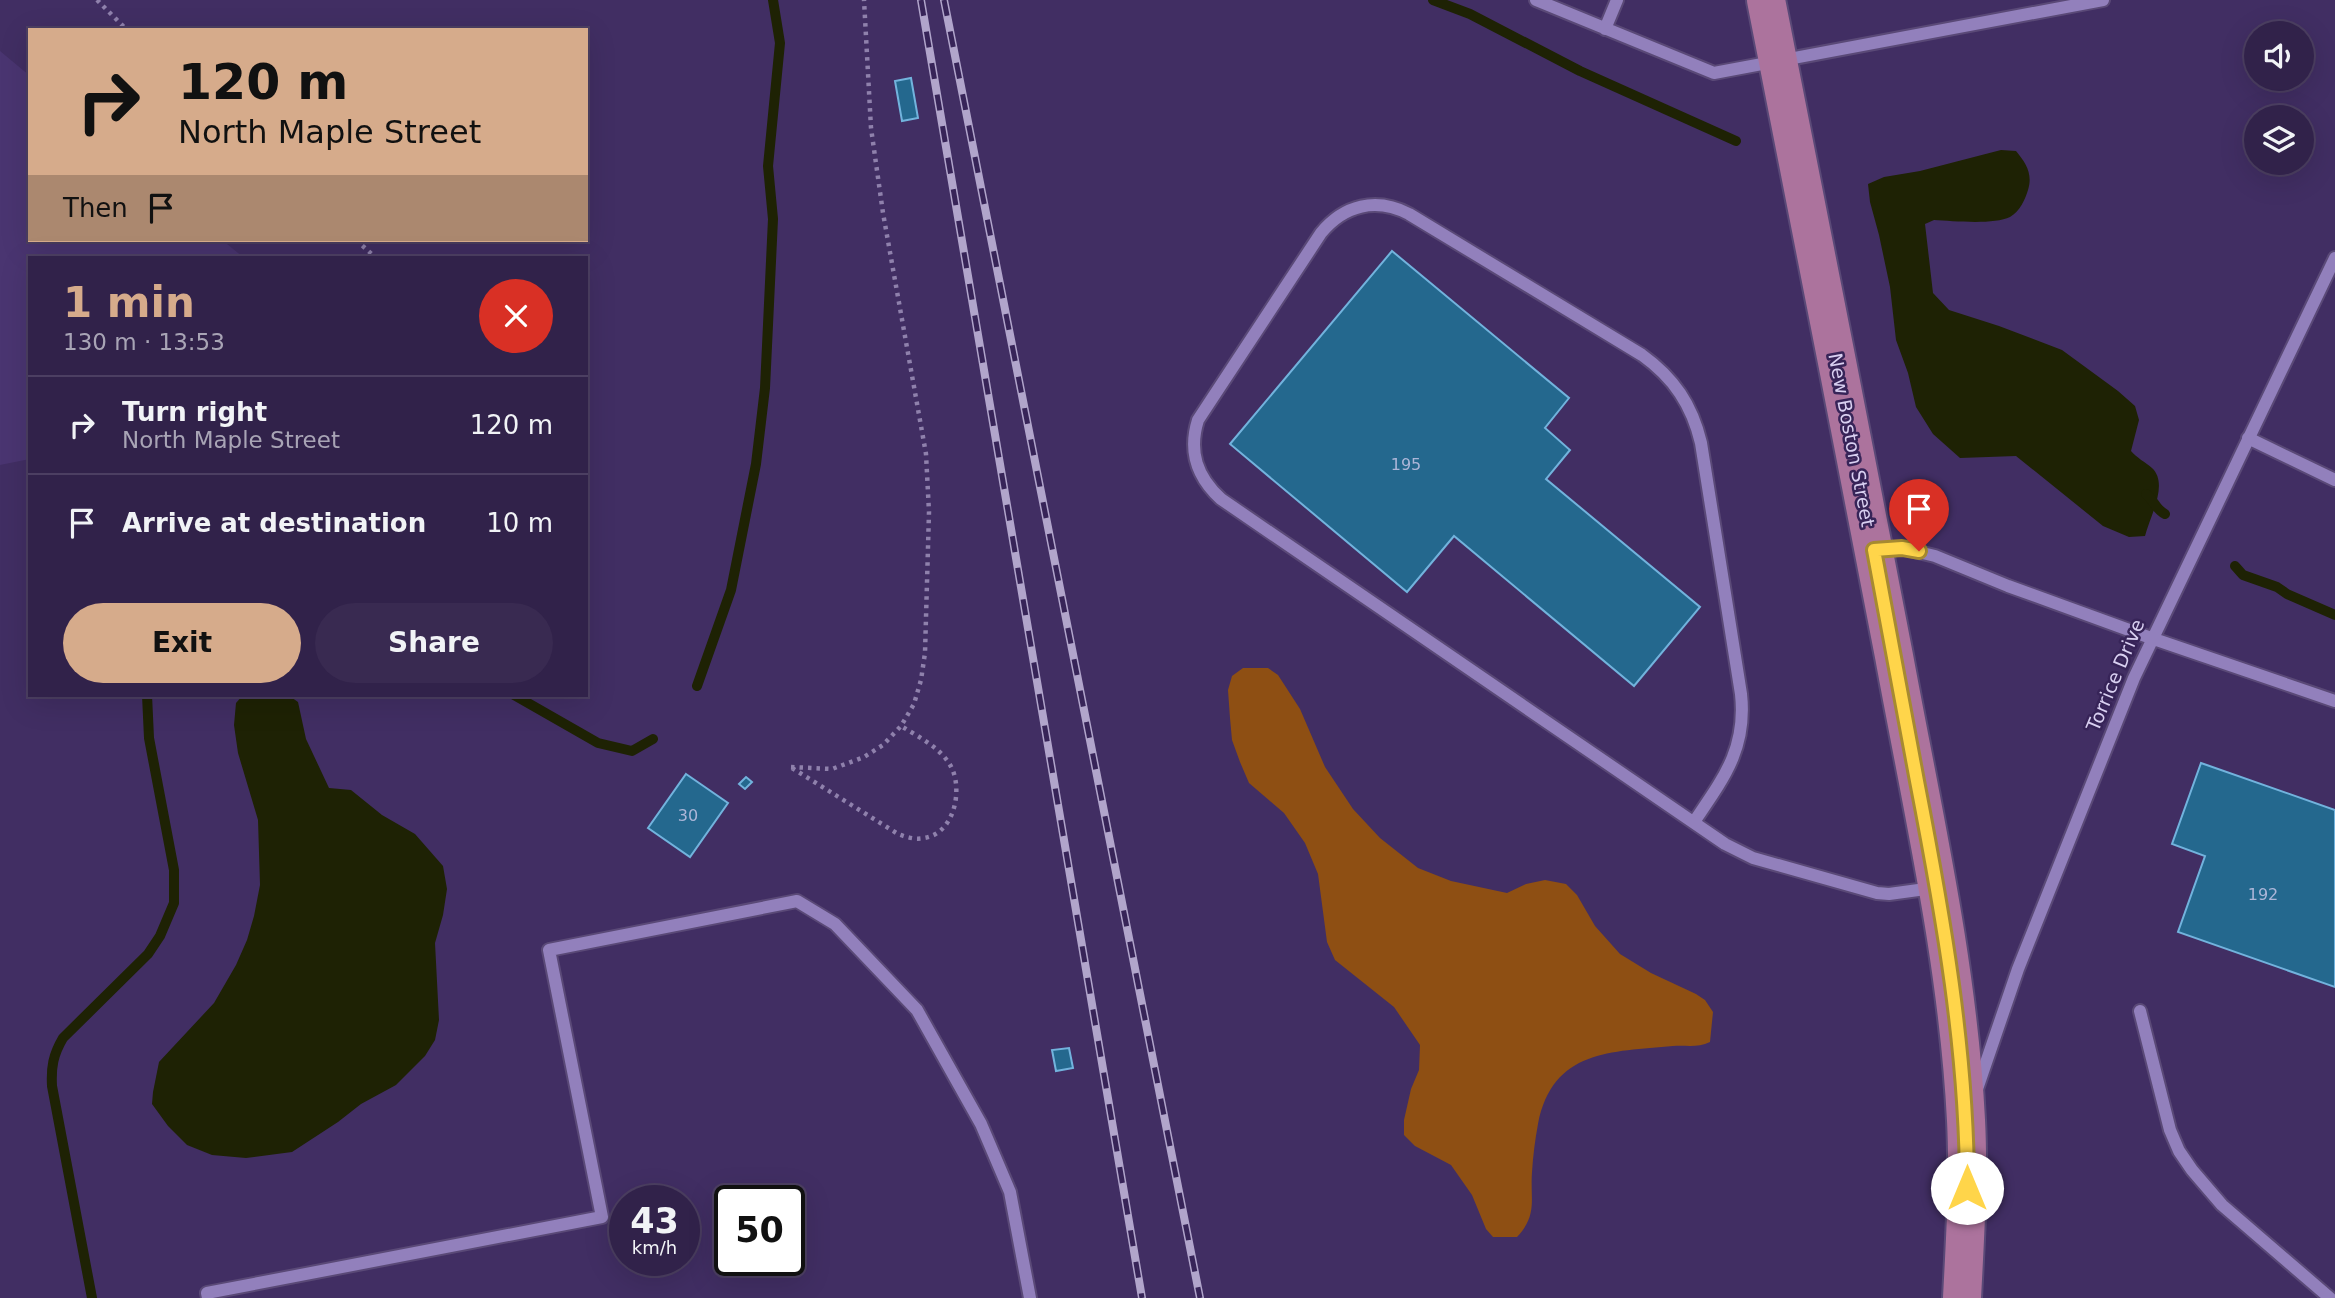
<!DOCTYPE html>
<meta charset="utf-8">
<style>
body{margin:0;font-family:"DejaVu Sans",sans-serif;background:#392a51;color:#f1f3f6;height:100vh;display:flex;flex-direction:column;font-size:26px;white-space:nowrap}
*{box-sizing:border-box;margin:0}
p{font-size:23px;color:#a8a4b5}
.icon{flex:none;width:38px;height:38px;fill:none;stroke:currentColor;stroke-width:2;stroke-linecap:round;stroke-linejoin:round}
.map{position:relative;flex:1;overflow:hidden}
.sheet{position:absolute;left:28px;top:256px;width:560px;height:441px;display:flex;flex-direction:column;background:#31224a;border-radius:0px;box-shadow:0 7px 28px #0002,0 0 0 2px #4c3f62}
.sheet>*{flex:none}
.guide{position:absolute;left:28px;top:28px;width:560px;height:214px;border-radius:0px;box-shadow:0 7px 28px #0002,0 0 0 2px #4c3f62;background:#d6ab8b;color:#111;overflow:hidden}
.buttons{position:absolute;left:2244px;top:21px;display:grid;gap:14px}
.buttons a{display:grid;place-items:center;width:70px;height:70px;border-radius:50%;background:#31224a;box-shadow:0 7px 28px #0002,0 0 0 2px #4c3f62;font-size:35px}
.speed{position:absolute;left:609px;top:1185px;display:flex;gap:14px;font-size:35px;font-weight:700;text-align:center}
.speed>*{display:grid;place-content:center;width:91px;height:91px;border-radius:50%;background:#31224a;box-shadow:0 7px 28px #0002,0 0 0 2px #4c3f62;line-height:1}
.speed small{font-size:18px;font-weight:400}
.speed .limit{border:4px solid #111;border-radius:10px;background:#fff;color:#111}
.pin{position:absolute;display:grid;place-items:center;width:60px;height:60px;color:#fff;margin:-72px -30px;border-radius:50% 50% 50% 0;rotate:-45deg;box-shadow:0 0 7px #0007}
.pin .icon{rotate:45deg}
.me{position:absolute;width:77px;margin:-38px;rotate:0deg;stroke-linejoin:round;filter:drop-shadow(0 0 5px #0008)}
.turn{display:flex;align-items:center;gap:24px;height:147px;padding:0 35px;font-size:32px}
.turn .icon{width:91px;height:91px;stroke-width:2.5}
.turn b{display:block;font-size:49px;line-height:60px}
.then{display:flex;align-items:center;height:66px;padding:0 35px;background:#0003;gap:14px;font-size:26px}
.round{display:grid;place-items:center;flex:none;width:74px;height:74px;border-radius:37px;background:#392a51}
.headline{display:flex;align-items:center;justify-content:space-between;height:119px;padding:0 35px}
h1{font-size:42px;font-weight:800;line-height:52px;color:#d6ab8b}
.primary-button{display:flex;gap:14px;margin-top:auto;padding:14px 35px}
.primary-button a{flex:1;height:80px;border-radius:42px;background:#d6ab8b;color:#111;font-size:28px;font-weight:800;line-height:80px;text-align:center}
.primary-button a+a{background:#392a51;color:#f1f3f6}
ul{padding:0;list-style:none}
li{display:flex;align-items:center;gap:21px;height:98px;padding:0 35px;border-top:2px solid #4c3f62}
li div{flex:1}
li b{display:block;font-size:26px}
li em{font-style:normal}
.map>svg:first-child{display:block}
.built{fill:#4a3571}
.green{fill:#8e4f13}
.water{fill:#1e2204}
.lines{fill:none;stroke-linecap:round;stroke-linejoin:round}
.stream{stroke:#1e2204;stroke-width:10}
.building{fill:#24688e;stroke:#72b3dd;stroke-width:2}
.minor-casing{stroke:#5a4977;stroke-width:16}
.major-casing{stroke:#5a4977;stroke-width:42}
.path{stroke:#8f81ac;stroke-width:4.5;stroke-dasharray:3.5 5;stroke-linecap:butt}
.minor{stroke:#9280bc;stroke-width:12}
.major{stroke:#ac739d;stroke-width:38}
.rail-casing{stroke:#b1a5cb;stroke-width:8}
.rail{stroke:#372458;stroke-width:5;stroke-dasharray:16;stroke-linecap:butt}
.route-casing{stroke:#a68a30;stroke-width:18}
.route{stroke:#ffd54a;stroke-width:12}
.labels{text-anchor:middle;stroke-width:5;stroke-linejoin:round;paint-order:stroke}
.number-label{font-size:16px;fill:#acb6d8}
.street-label{font-size:19px;fill:#d9d0f1;stroke:#372458}
</style>
<div class="map">
<svg width="2335" height="1298" viewBox="0 0 2335 1298">
<rect width="100%" height="100%" fill="#412e63"/>
<!-- built -->
<path class="built" d="M0,51L30,76V240H222L243,257H30V459L0,465Z"/>
<!-- green -->
<path class="green" d="M1243,668H1268L1278,675L1300,709L1325,767L1353,809L1380,838L1418,868L1451,881L1507,893L1526,884L1545,880L1566,884L1577,895L1595,926L1620,954L1651,973L1696,994L1705,1000L1713,1012L1710,1042C1698,1048 1687,1045 1673,1046C1611,1052 1553,1049 1538,1124C1535,1140 1533,1156 1532,1172C1530,1200 1538,1214 1517,1237H1493L1486,1229L1472,1195L1451,1165L1415,1146L1404,1135V1120L1411,1089L1419,1070L1420,1045L1394,1007L1335,960L1327,942L1318,874L1305,843L1284,813L1249,783L1240,762L1232,740L1230,718L1228,690L1232,676Z"/>
<!-- water -->
<path class="water" d="M2001,150L2016,151C2026,163 2033,174 2028,190C2025,200 2020,211 2010,217C1994,225 1953,221 1934,220L1925,224L1933,293L1949,310L1999,326L2062,350L2118,391L2135,406L2139,420L2131,451C2137,458 2145,462 2152,468C2169,484 2150,516 2145,536L2129,537L2103,526L2016,456L1960,458L1933,434L1916,407L1908,373L1896,340L1890,287L1879,235L1870,202L1868,184L1884,177L1920,171Z
M243,695H288L298,702L306,739L329,788L351,790L382,815L415,834L443,866L447,889L443,915L435,943L439,1020L435,1040L425,1056L396,1085L361,1104L338,1122L292,1152L246,1158L212,1155L187,1145L168,1126L152,1104L153,1092L159,1062L214,1003L236,965L247,940L254,916L260,885L258,820L238,753L234,725L236,703Z"/>
<g class="lines">
<!-- stream -->
<path class="stream" d="M1433,0L1470,14L1580,71L1736,141
M2146,494C2155,501 2155,509 2165,514
M2235,566L2243,575L2277,587L2287,594L2335,615
M697,686L731,590L756,464L765,388L773,219L768,166L780,43L773,0
M514,695L598,743L632,751L653,739
M92,1298L52,1086C51,1067 53,1055 63,1038L148,954L160,936L174,903V870L149,738L147,695"/>
</g>
<!-- building -->
<path class="building" d="M911,78L918,118L902,121L895,81Z
M1392,251L1569,398L1545,428L1570,450L1546,479L1700,607L1634,686L1454,536L1407,592L1230,444Z
M2201,763L2335,810V987L2178,932L2205,856L2172,844Z
M686,774L728,803L690,857L648,828Z
M746,777L752,782L745,789L739,784Z
M1069,1048L1073,1068L1056,1071L1052,1050Z"/>
<g class="lines">
<!-- minor casing -->
<g class="minor-casing">
<path id="minor" d="M1536,0L1714,73L2103,0
M1605,29L1617,0
M2248,438L2335,480
M1879,550L1902,548L1935,556L2008,586L2151,638L2335,701
M1694,822C1723,779 1747,749 1741,694L1701,443C1692,405 1674,378 1642,355L1409,214C1376,197 1344,205 1321,233L1198,420C1188,452 1197,477 1221,499L1725,844L1753,858L1877,893L1889,894L1933,888
M2140,1011L2170,1130L2179,1151L2192,1170L2222,1205L2330,1298
M1977,1089L2018,969L2134,678L2335,258
M208,1298L207,1293L602,1217L549,950L797,901L835,924L917,1010L981,1124L1010,1192L1030,1298"/>
</g>
<!-- major casing -->
<g class="major-casing">
<path id="major" d="M1766,0C1809,219 1852,437 1894,656C1922,809 1958,963 1966,1120C1969,1179 1965,1239 1962,1298"/>
</g>
<!-- path -->
<path class="path" d="M97,0L127,30
M356,240L375,257
M791,767L832,769L864,757L883,745L901,726L914,704L921,680L925,653L929,512L926,454L883,213L871,128L864,0
M792,768L898,834C906,837 915,840 924,838C953,834 962,794 953,771C945,750 919,737 901,726"/>
<!-- minor -->
<use href="#minor" class="minor"/>
<!-- major -->
<use href="#major" class="major"/>
<!-- rail casing -->
<g class="rail-casing">
<path id="rail" d="M921,0L1142,1298
M944,0L1200,1298"/>
</g>
<!-- rail -->
<use href="#rail" class="rail"/>
</g>
<g class="lines">
<!-- route casing -->
<g class="route-casing">
<path id="route" d="M1919,551L1902,548L1874,550C1888,627 1902,704 1917,781C1943,915 1967,1050 1967,1188"/>
</g>
<!-- route -->
<use href="#route" class="route"/>
</g>
<g class="labels">
<!-- number labels -->
<g class="number-label">
<text x="1406" y="470">195</text>
<text x="688" y="821">30</text>
<text x="2263" y="900">192</text>
</g>
<!-- street labels -->
<g class="street-label">
<text transform="translate(1852 440) rotate(79)" y="7">New Boston Street</text>
<text transform="translate(2115 675) rotate(-67)" y="7">Torrice Drive</text>
</g>
</g>
</svg>
<div class="buttons">
<a><svg class="icon" aria-label="sound" viewBox="0 0 24 24"><path d="M4 9h4l5-4v14l-5-4H4zM17 9q2 3 0 6"/></svg></a>
<a><svg class="icon" aria-label="layers" viewBox="0 0 24 24"><path d="M12 4l9 5-9 5-9-5zM3 14l9 5 9-5"/></svg></a>
</div>
<div class="speed"><div>43<small>km/h</small></div><div class="limit">50</div></div>
<div class="pin" style="left:1919px;top:551px;background:#d93025"><svg class="icon" aria-label="arrive" viewBox="0 0 24 24"><path d="M6 21V4h12l-3 4 3 4H6"/></svg></div>
<svg class="me" style="left:1967px;top:1188px" viewBox="-20 -20 40 40"><circle r="19" fill="#fff"/><path d="M0-13L10 11 0 6-10 11z" fill="#ffd54a"/></svg>
<div class="guide">
<div class="turn"><svg class="icon" aria-label="right" viewBox="0 0 24 24"><path d="M7 20v-9h11M14 6l5 5-5 5"/></svg><div><b>120 m</b>North Maple Street</div></div>
<div class="then">Then<svg class="icon" aria-label="arrive" viewBox="0 0 24 24"><path d="M6 21V4h12l-3 4 3 4H6"/></svg></div>
</div>
<section class="sheet">
<div class="headline"><div><h1>1 min</h1><p>130 m · 13:53</p></div><a class="round" style="background:#d93025;color:#fff"><svg class="icon" aria-label="close" viewBox="0 0 24 24"><path d="M6 6l12 12M18 6L6 18"/></svg></a></div>
<ul>
<li><svg class="icon" aria-label="right" viewBox="0 0 24 24"><path d="M7 20v-9h11M14 6l5 5-5 5"/></svg><div><b>Turn right</b><p>North Maple Street</p></div><em>120 m</em></li>
<li><svg class="icon" aria-label="arrive" viewBox="0 0 24 24"><path d="M6 21V4h12l-3 4 3 4H6"/></svg><div><b>Arrive at destination</b></div><em>10 m</em></li>
</ul>
<div class="primary-button"><a>Exit</a><a>Share</a></div>
</section>
</div>
